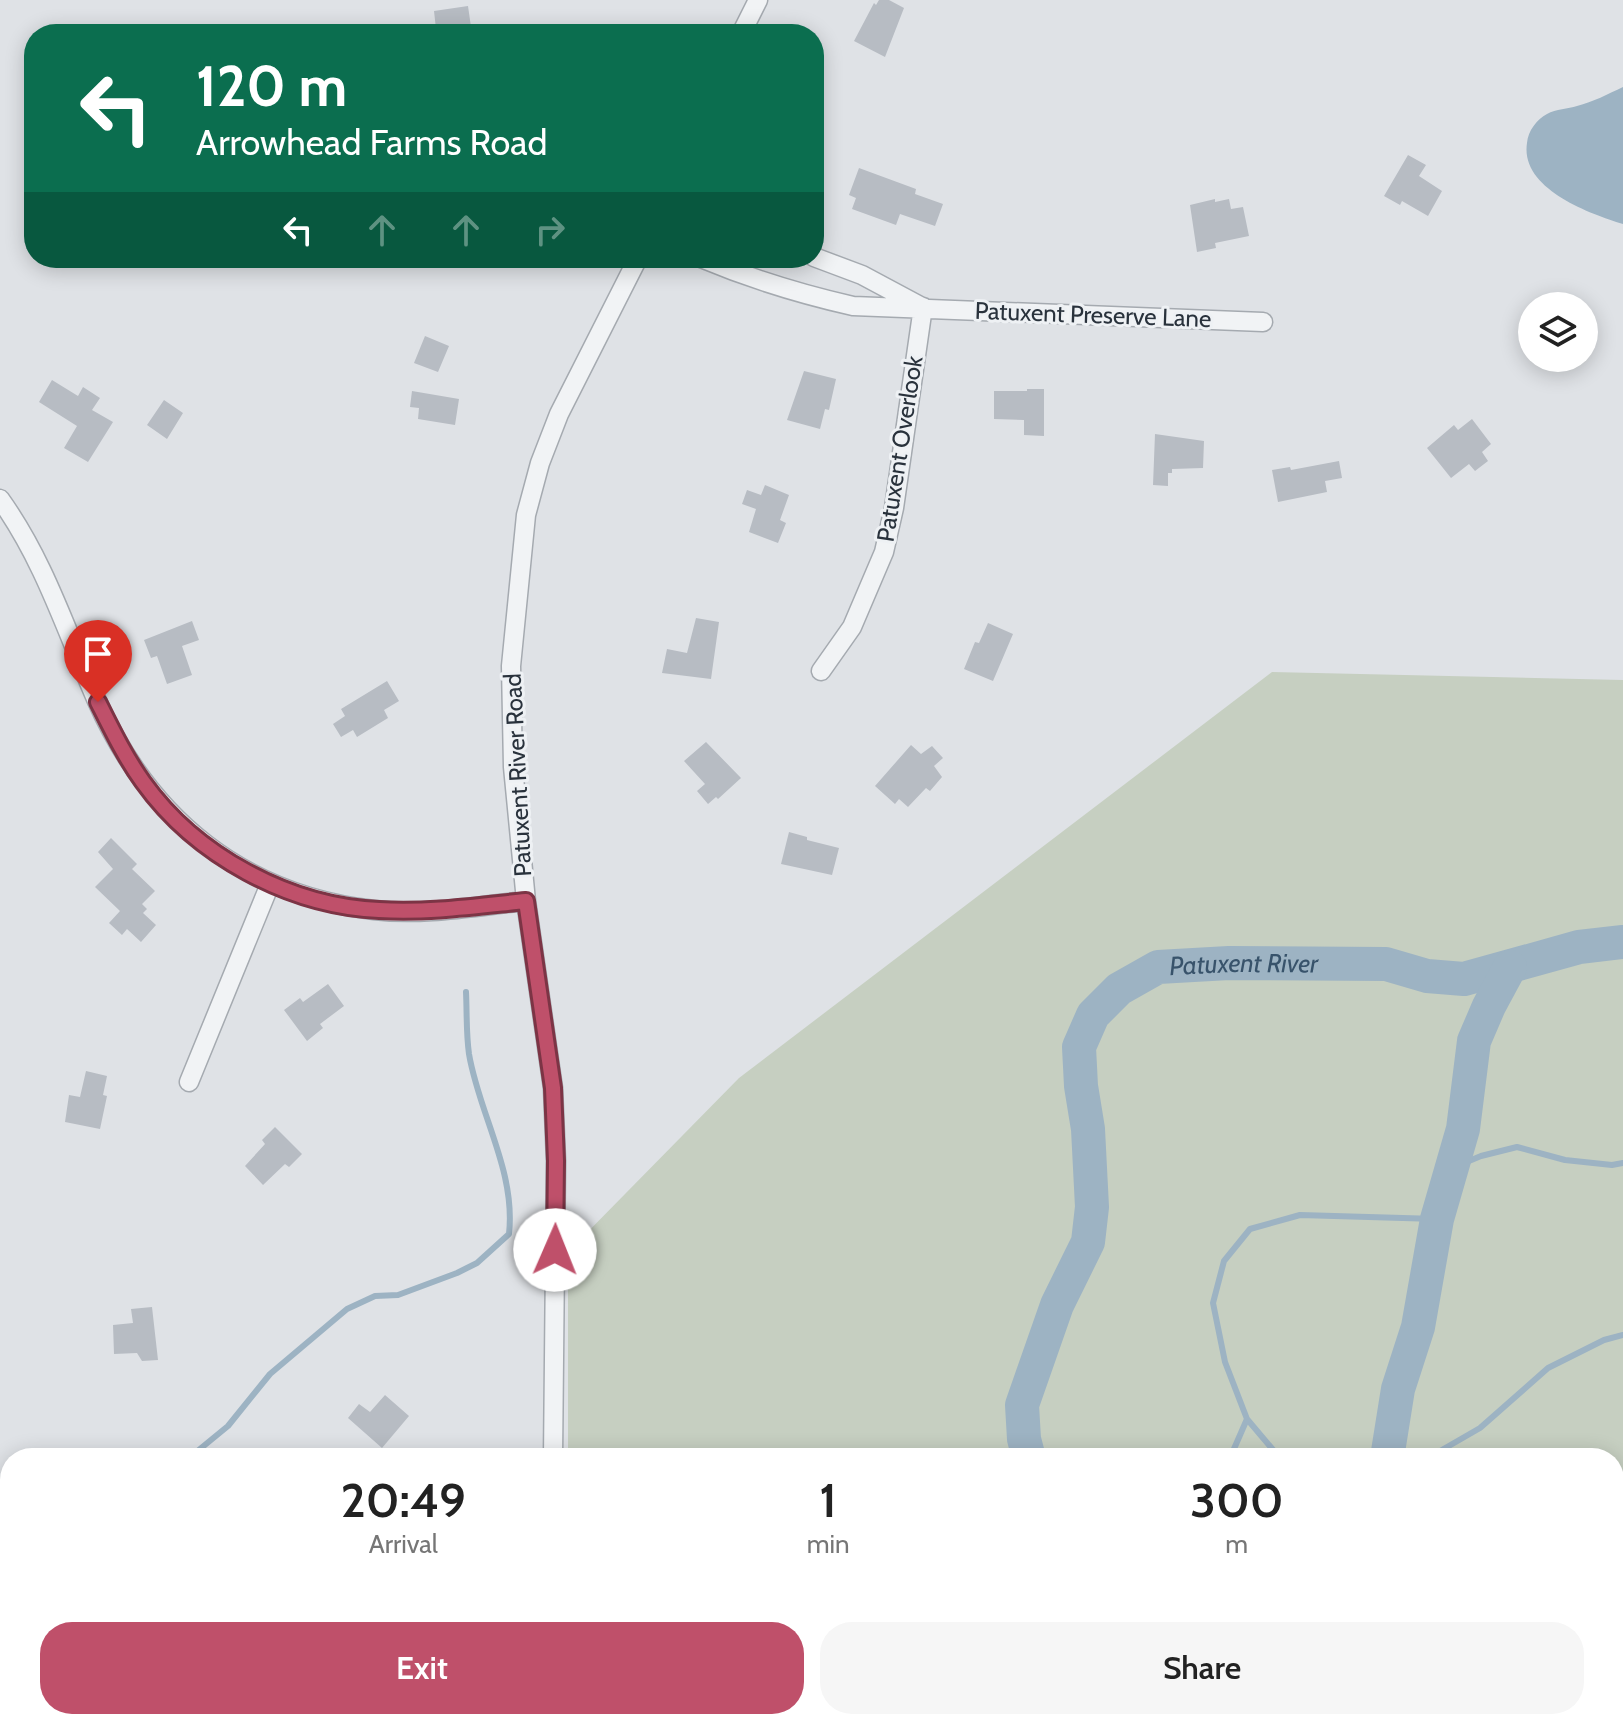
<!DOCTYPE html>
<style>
body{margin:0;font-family:Cabin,sans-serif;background:#f6f6f6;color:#222;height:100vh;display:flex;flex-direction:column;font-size:30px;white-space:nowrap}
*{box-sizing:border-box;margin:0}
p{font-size:26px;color:#767676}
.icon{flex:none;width:44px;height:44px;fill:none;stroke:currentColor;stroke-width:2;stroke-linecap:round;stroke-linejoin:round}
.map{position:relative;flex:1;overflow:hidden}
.panel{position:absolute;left:0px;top:1448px;width:1624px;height:282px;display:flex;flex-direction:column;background:#fff;border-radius:32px 32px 0 0;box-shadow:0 4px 20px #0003}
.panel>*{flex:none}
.guide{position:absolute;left:24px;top:24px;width:800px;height:244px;border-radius:32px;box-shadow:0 4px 20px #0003;background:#0b6e4f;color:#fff;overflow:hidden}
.buttons{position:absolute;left:1518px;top:292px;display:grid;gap:16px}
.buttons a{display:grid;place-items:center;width:80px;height:80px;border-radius:50%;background:#fff;box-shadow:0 4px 20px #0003;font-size:40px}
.pin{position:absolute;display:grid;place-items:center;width:68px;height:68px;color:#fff;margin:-82px -34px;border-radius:50% 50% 50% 0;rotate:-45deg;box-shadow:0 0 8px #0007}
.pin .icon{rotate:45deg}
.me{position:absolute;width:88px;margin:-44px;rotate:1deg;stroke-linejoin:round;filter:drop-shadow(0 0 6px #0008)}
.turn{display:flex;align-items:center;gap:28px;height:168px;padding:0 40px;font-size:36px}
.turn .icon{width:104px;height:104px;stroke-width:2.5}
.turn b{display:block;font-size:56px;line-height:68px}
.lanes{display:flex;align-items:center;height:76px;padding:0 40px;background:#0003;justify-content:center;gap:40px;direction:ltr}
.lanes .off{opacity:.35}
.eta{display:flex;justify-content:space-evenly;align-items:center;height:136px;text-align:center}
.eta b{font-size:48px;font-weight:600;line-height:56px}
.action{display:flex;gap:16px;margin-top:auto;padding:16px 40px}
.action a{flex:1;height:92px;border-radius:32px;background:#bf506a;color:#fff;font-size:32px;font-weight:600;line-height:92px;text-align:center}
.action a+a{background:#f6f6f6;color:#222}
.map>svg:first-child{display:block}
.green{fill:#c6cfc1}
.water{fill:#9db3c3}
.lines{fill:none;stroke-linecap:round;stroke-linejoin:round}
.stream{stroke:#9db3c3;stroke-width:6}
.river{stroke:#9db3c3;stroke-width:34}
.building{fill:#b7bcc3}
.minor-casing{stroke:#a5aab0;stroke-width:21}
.minor{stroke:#f1f3f5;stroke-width:18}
.route-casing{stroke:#7c3445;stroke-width:20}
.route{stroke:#bf506a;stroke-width:14}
.labels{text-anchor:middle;stroke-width:6;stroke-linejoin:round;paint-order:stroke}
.street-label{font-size:24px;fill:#29323c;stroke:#eef1f4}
.water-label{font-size:26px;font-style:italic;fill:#38536b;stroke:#eef1f4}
</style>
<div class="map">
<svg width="1623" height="1729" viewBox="0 0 1623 1729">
<rect width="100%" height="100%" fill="#dfe2e6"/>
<!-- green -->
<path class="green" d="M1272,672L1623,680V1729H569V1720H1614V1458H568V1252L739,1078Z"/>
<!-- water -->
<path class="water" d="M1623,87V224C1588,213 1520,188 1527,143C1528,131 1537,119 1547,114C1556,109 1568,109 1577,106C1593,102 1608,94 1623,87Z"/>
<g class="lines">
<!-- stream -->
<path class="stream" d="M1452,1168L1481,1156L1517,1147L1565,1160L1612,1165L1623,1163
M189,1458L228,1426L270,1374L347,1309L375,1296L398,1295L457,1273L477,1263L509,1234C516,1171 479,1114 469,1054C466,1033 467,1012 466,992
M1230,1458L1247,1419
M1280,1458L1247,1419L1225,1362L1213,1303L1224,1261L1250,1229L1300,1215L1437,1219
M1428,1458L1480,1428L1548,1368L1604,1340L1623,1335
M0,1486L10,1489
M163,1720L174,1729
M811,1729L818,1720
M1026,1729L1027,1720"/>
<!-- river -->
<g class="river">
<path id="s1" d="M1029,1458L1024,1439L1022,1405L1057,1305L1088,1242L1092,1207L1088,1129L1081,1086L1079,1047L1093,1015L1119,989L1158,967L1229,963L1386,964L1427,976L1464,979L1579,947L1623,942"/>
<path d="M1387,1458L1398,1389L1418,1327L1437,1219L1463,1129L1474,1041L1489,1006L1510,967"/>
<path d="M939,1720L940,1729"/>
<path d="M1212,1729L1216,1720"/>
</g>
</g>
<!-- building -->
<path class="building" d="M879,0H889L904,8L885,57L854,41L874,3L876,5Z
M468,6L472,34H442L441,27L436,29L434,11Z
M1408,155L1426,165L1419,176L1442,191L1428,216L1402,201L1400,205L1384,196Z
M859,168L916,189L915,194L943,204L935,226L900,214L896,225L852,209L856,198L849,195Z
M1215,199V202L1229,199L1231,209L1243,207L1249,236L1215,243L1216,248L1197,252L1190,205Z
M425,336L449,346L438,372L414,363Z
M804,371L836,379L829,410L825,409L820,429L787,420Z
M52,380L78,396L83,387L100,398L92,410L113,422L88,462L64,448L77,426L39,402Z
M1027,389H1044V436L1024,435V420L994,419V391H1027Z
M412,391L459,399L455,425L418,419L419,408L410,407Z
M164,400L183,413L167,439L147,425Z
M1472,419L1491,444L1482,452L1488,461L1475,471L1469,464L1451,478L1427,448L1454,425L1458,430Z
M1155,434L1204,441L1203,468L1172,469V473H1168V486L1153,485Z
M1339,461L1342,478L1325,481L1327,492L1278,502L1272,470L1290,467L1291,470Z
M765,485L789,495L780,520L786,523L778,543L749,532L756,509L742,504L747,490L761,495Z
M696,618L719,622L711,679L662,673L667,649L687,653Z
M192,621L199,640L182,646L192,675L167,684L157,656L151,658L144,640Z
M988,623L1013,634L993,681L964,669L975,642L979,643Z
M387,681L399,701L384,710L388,718L357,737L353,730L341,737L333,724L345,716L341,709Z
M706,742L741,778L718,799L716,797L708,804L697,791L705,784L684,761Z
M911,745L921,754L932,746L943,758L934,766L942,777L930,791L926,788L908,807L899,799L895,804L875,786Z
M789,832L807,837V840L839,848L832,875L781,864Z
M111,838L137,864L132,869L155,891L142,904L147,909L143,913L156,925L141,942L127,929L122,935L109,923L120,911L95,887L113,869L98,852Z
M328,984L344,1006L320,1024L323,1028L307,1041L284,1010L300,998L303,1002Z
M86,1071L107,1076L103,1095L107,1096L100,1129L65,1122L69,1095L80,1097Z
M275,1127L302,1154L289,1167L285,1164L263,1185L245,1166L265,1144L262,1140Z
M152,1307L158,1360L142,1361L137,1353L114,1354L113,1325L133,1323L131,1309Z
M385,1395L409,1416L382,1448L348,1418L359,1404L370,1412Z"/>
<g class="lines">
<!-- minor casing -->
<g class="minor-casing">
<path id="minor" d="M741,34L758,0
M814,257L862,275L920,306
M701,258C751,279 800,294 853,306L1263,322
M0,499C45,562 66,631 97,701C150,820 243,895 374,910C424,916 476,906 526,901
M821,671L852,627L884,552L894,508L923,307
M189,1082L270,884
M553,1458L556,1161L553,1088L526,901L513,767L511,666L526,515L540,463L559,414L638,258
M555,1720L556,1729"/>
</g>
<!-- minor -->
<use href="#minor" class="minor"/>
</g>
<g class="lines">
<!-- route casing -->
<g class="route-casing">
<path id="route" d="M98,702C112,730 125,757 143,782C196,856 289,906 379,910C428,913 477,906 526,901L553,1088L556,1161L555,1250"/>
</g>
<!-- route -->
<use href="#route" class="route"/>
</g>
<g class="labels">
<!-- street labels -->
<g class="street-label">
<text transform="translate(1093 315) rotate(2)" y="8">Patuxent Preserve Lane</text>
<text transform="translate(900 449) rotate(-81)" y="8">Patuxent Overlook</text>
<text transform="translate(518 775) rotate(-93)" y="8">Patuxent River Road</text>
</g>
<!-- water labels -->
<g class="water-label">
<text dy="9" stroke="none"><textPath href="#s1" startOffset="628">Patuxent River</textPath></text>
</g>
</g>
</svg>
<div class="buttons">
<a><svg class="icon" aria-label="layers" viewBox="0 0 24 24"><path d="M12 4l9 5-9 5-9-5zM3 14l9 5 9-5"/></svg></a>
</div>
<div class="pin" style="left:98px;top:702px;background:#d93025"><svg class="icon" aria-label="arrive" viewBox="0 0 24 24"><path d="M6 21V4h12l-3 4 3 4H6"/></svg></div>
<svg class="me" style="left:555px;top:1250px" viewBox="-20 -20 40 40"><circle r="19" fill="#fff"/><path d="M0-13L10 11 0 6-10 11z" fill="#bf506a"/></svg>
<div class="guide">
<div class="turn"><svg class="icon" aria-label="left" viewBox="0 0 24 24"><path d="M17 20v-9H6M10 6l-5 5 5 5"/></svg><div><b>120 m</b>Arrowhead Farms Road</div></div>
<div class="lanes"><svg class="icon" aria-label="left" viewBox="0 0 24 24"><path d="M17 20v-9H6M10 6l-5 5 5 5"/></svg><svg class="icon off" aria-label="ahead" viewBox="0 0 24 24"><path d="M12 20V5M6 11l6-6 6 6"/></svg><svg class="icon off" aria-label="ahead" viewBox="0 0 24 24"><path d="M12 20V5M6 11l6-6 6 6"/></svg><svg class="icon off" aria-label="right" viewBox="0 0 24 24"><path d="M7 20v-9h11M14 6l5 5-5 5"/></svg></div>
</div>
<section class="panel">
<div class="eta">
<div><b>20:49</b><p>Arrival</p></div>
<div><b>1</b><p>min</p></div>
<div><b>300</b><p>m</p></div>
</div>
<div class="action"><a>Exit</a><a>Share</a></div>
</section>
</div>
